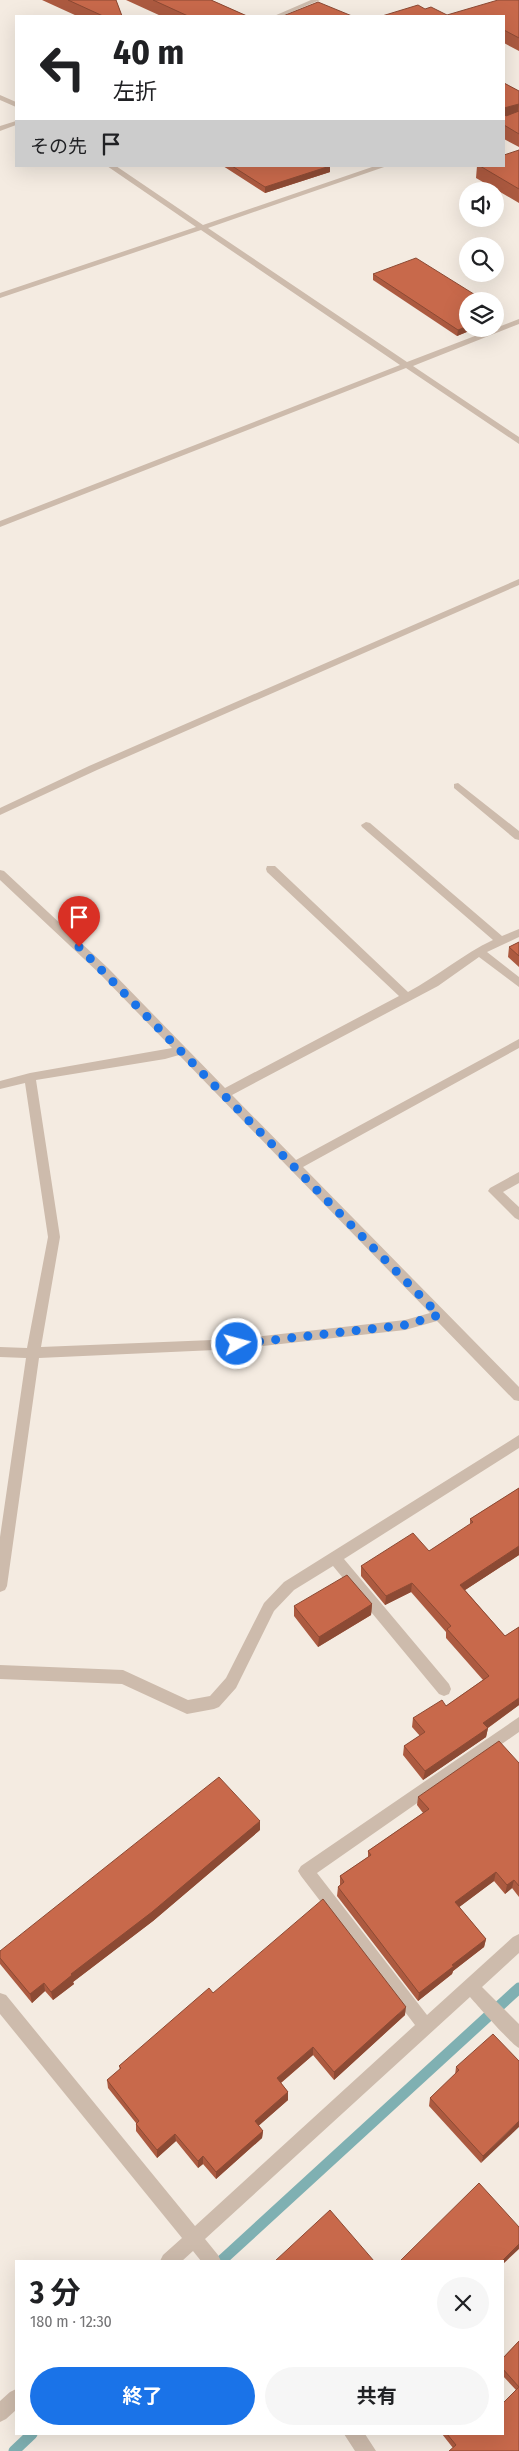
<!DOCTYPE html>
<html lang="ja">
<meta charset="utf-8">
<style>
body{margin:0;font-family:"Fira Sans Condensed","Noto Sans JP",sans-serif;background:#f6f6f6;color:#202124;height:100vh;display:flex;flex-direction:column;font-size:19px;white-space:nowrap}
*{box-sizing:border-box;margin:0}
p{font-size:16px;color:#757577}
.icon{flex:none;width:28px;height:28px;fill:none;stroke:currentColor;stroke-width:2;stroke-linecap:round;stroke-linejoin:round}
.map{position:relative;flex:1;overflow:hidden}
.details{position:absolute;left:15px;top:2260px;width:489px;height:175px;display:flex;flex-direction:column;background:#fff;border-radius:0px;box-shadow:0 5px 20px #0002}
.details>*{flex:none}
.top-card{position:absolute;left:15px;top:15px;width:490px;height:152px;border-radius:0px;box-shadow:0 5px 20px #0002;background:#fff;color:#202124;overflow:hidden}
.controls{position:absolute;left:459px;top:182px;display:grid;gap:10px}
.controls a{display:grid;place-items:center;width:45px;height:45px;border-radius:50%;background:#fff;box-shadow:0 5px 20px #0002;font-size:25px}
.pin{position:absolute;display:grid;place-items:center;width:42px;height:42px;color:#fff;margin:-51px -21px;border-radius:50% 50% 50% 0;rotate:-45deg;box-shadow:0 0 5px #0007}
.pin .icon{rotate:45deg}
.me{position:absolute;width:55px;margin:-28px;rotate:83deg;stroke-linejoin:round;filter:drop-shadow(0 0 4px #0008)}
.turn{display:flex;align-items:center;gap:18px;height:105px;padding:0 15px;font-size:22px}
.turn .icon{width:65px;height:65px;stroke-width:2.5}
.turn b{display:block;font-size:35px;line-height:42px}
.then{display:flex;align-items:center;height:48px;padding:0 15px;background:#0003;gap:10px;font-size:19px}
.round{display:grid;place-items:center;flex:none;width:52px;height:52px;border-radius:26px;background:#f6f6f6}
.overview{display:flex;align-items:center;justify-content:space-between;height:85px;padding:0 15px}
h1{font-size:30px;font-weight:700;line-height:38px}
.button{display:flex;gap:10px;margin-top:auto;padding:10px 15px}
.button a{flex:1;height:58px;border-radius:30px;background:#1a73e8;color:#fff;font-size:20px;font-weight:700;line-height:58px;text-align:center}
.button a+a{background:#f6f6f6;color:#202124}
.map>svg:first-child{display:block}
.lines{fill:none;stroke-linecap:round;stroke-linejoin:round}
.stream{stroke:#7fb0b2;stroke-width:11}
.minor{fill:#cdbbac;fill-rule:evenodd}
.wall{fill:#ac5a40}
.shaded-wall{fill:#8c4a34}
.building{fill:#c8694b;stroke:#8c4a34}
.route{stroke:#1a73e8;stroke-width:9;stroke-dasharray:0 16.2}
</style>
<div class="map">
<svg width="519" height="2451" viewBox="0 0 519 2451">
<rect width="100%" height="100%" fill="#f4ebe1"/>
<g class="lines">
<!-- stream -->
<path class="stream" d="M221,2261L519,1988
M14,2451L32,2434"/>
<!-- minor -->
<path class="minor" d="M311,0H320L282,16H274Z
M0,95L16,102V107L0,100Z
M16,121V125L0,131V126Z
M107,166H116L203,225L375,166H387L208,228L407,362L519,319V324L413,366L519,437V444L406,368L0,527V521L400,365L201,230L0,298V293L196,227Z
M519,579V585L97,770L0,815V808L89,766Z
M458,783L519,831V840L515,839L454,788V784Z
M366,822L370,823L502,936L519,929V937L487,952L519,977V987L479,957L438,986L232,1095L296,1160L519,1039V1048L303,1167L519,1387V1401L514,1400L437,1321L405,1330L237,1349L39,1358L7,1586L5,1590L0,1592V1537L26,1358L0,1357V1347L27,1348L48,1237L25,1083L0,1089V1081L30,1073L172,1048L100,974L0,880V870L4,871L108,968L225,1088L399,996L267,872L266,869L267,866H275L408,992C438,976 463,954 493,940L362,827L361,825ZM179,1055L430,1313L405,1320L237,1339L41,1347L60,1237L36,1080L165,1059Z
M519,1172V1183L503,1192L519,1207V1220L515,1218L488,1191L490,1188Z
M519,1435V1448L344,1559L449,1684L451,1689L449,1694L444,1696L439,1694L333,1566L294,1590L274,1611L236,1688L219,1707L214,1709L187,1714L122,1684L0,1679V1665L123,1670L188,1700L210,1696L226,1678L264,1603L284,1582Z
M519,1717V1732L317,1873L427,2015L513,1937L519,1934V1953L482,1987L519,2024V2048C513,2046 478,2006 470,1997L205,2239L218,2255L221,2261H201L193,2251L182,2261H160L163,2255L182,2238L0,2014V1993L6,1995L195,2226L415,2025L301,1876L298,1871L301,1866Z
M16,2389V2410L6,2419L0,2422V2401L10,2392Z
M344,2434H365L376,2451H355Z"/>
</g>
<!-- wall -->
<path class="wall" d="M42,0H116L122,16H77Z
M126,0H211L247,16H161Z
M519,0V51L504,43V16H382L425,9L447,15Z
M504,83L519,91V147L504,139Z
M519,150V203L476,178L477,166H504Z
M223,166H330V172L265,193Z
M373,274L468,329H474L457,336L373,280Z
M519,942V967L508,957L509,947Z
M519,1488V1555L465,1590L505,1636L519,1627V1705L488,1728L486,1737L423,1780L403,1755L404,1746L420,1736L412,1727L413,1718L446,1706L483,1680L446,1638V1632L411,1592L385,1605L361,1576V1566L429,1551L470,1525V1519Z
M372,1604L371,1615L318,1647L294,1616V1606Z
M519,1763V1897L512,1888L505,1894L494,1881L459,1907L486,1939L484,1947L453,1971L452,1974L418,2001L337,1896L338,1887L340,1885V1876L368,1857V1851L423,1813L417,1805L418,1797Z
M260,1830L153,1921L73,1982L74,1984L53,2000L45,1991L32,2003L0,1964V1951Z
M213,1993L405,2015L334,2080L313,2055L281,2083L288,2092V2100L258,2126L263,2131L262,2138L216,2179L203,2164L198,2168L176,2141L157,2158L136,2131V2123L108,2088L107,2080L120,2070L119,2066Z
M519,2061L481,2163L429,2106L430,2098L455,2075L456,2067Z
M519,2341V2451L453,2448L442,2434H502L516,2390L502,2375V2359Z"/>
<!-- shaded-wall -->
<path class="shaded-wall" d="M519,104L518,116L504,121V108Z
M330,166V172L265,193V187Z
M501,311V317L495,319V314Z
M468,326V329H474L457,336L458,330Z
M519,1546V1555L459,1594L460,1585Z
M412,1583L411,1592L385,1605L386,1596Z
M372,1604L371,1615L318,1647L319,1637Z
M519,1698V1705L482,1732L483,1723Z
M488,1728L486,1737L423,1780L425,1771Z
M260,1821V1830L153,1921L73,1982L74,1984L53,2000L51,1992L71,1974Z
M496,1872L494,1881L454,1911L455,1902Z
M514,1880L512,1888L505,1894L507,1885Z
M486,1939L484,1947L453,1971L452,1974L418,2001L419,1993L452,1965Z
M44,1983L45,1991L32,2003L30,1994Z
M406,2007L405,2015L334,2080V2072Z
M313,2047V2055L277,2086V2078Z
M288,2092V2100L255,2129V2121Z
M519,2121V2127L481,2163L483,2156Z
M263,2131L262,2138L216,2179V2172Z
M175,2134L176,2141L157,2158V2150Z
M203,2156V2164L198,2168V2161Z
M519,2244V2249L502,2265V2261Z"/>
<!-- building -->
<path class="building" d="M68,0H116L122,16H103Z
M153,0H211L247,16H188Z
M498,0H519V38L504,30V16H382L418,5L425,9L431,7L447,15Z
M318,2L352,16H283Z
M504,83L519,91V104L504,108V112Z
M519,111V134L504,125V114L506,116Z
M519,150V189L480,166H504V155Z
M232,166H330L265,187Z
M416,258L485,301H468V326L458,330L373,274Z
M495,307L501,311L495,314Z
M519,942V956L509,947Z
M519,1488V1546L460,1585L505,1636L519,1627V1698L483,1723L488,1728L425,1771L404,1746L425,1732L413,1718L442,1700L446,1706L489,1676L447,1629L451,1626L412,1583L386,1596L361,1566L413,1533L429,1551L473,1522L470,1519Z
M347,1575L372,1604L319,1637L294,1606Z
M499,1741L519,1763V1886L514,1880L507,1885L496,1872L455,1902L486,1939L452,1965L454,1966L419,1993L338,1887L344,1882L340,1876L371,1855L368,1851L429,1809L418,1797Z
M219,1777L260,1821L152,1912L71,1974L72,1975L51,1992L44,1983L30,1994L0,1958V1951Z
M323,1899L406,2007L334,2072L313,2047L277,2078L288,2092L255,2121L263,2131L216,2172L203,2156L198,2161L175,2134L157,2150L136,2124L139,2121L107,2080L121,2068L119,2066L209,1988L213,1993Z
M493,2034L519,2061V2121L483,2156L430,2098L459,2070L456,2067Z
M479,2183L519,2227V2244L502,2261H400Z
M330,2210L374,2261H275Z
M519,2341V2387L502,2368V2359Z
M519,2387V2451H449L456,2445L447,2434H502V2404Z"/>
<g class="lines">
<!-- route -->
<path class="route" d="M79,947L439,1315L405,1325L237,1344"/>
</g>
</svg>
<div class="controls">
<a><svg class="icon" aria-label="sound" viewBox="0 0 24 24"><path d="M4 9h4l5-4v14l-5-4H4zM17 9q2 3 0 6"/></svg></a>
<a><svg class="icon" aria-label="search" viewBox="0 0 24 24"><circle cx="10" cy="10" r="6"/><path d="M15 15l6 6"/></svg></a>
<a><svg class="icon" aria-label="layers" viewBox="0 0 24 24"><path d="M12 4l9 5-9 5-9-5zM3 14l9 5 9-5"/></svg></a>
</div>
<div class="pin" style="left:79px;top:947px;background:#d93025"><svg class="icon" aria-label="arrive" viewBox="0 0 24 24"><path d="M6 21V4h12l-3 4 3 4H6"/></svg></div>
<svg class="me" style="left:237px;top:1344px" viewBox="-20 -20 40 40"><circle r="17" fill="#1a73e8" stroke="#fff" stroke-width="3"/><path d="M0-11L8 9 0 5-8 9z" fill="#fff"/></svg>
<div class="top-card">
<div class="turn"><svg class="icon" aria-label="left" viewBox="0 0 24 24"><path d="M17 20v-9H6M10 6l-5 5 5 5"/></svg><div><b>40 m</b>左折</div></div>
<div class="then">その先<svg class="icon" aria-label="arrive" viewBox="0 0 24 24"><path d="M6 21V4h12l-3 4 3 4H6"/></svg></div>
</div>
<section class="details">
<div class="overview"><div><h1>3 分</h1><p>180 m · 12:30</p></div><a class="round"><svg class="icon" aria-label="close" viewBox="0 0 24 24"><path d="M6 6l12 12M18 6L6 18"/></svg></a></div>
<div class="button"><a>終了</a><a>共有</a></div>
</section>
</div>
